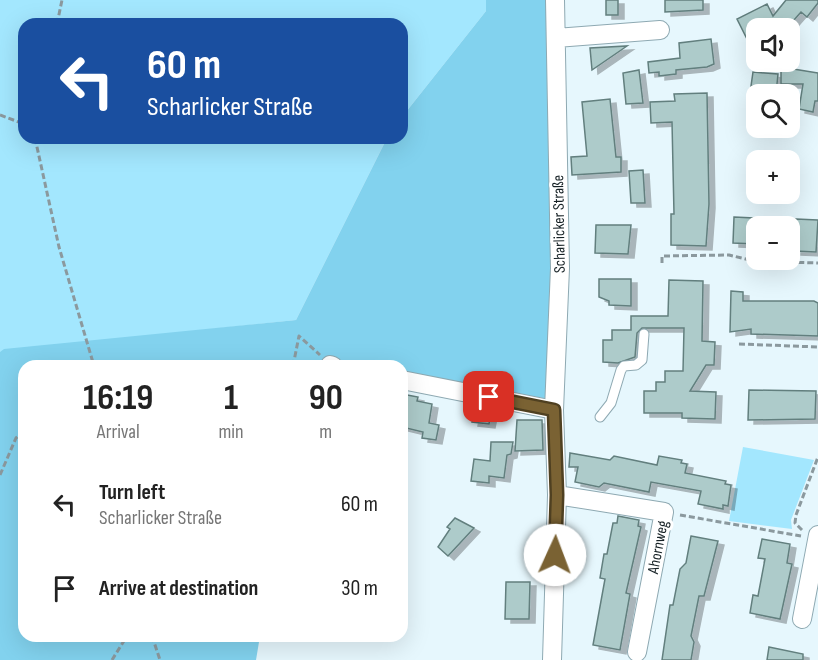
<!DOCTYPE html>
<meta charset="utf-8">
<style>
body{margin:0;font-family:"Sofia Sans Condensed",sans-serif;background:#f6f6f6;color:#222;height:100vh;display:flex;flex-direction:column;font-size:22px;white-space:nowrap}
*{box-sizing:border-box;margin:0}
p{font-size:20px;color:#767676}
.icon{flex:none;width:33px;height:33px;fill:none;stroke:currentColor;stroke-width:2;stroke-linecap:round;stroke-linejoin:round}
.map{position:relative;flex:1;overflow:hidden}
.side{position:absolute;left:18px;top:360px;width:390px;height:282px;display:flex;flex-direction:column;background:#fff;border-radius:18px;box-shadow:0 6px 24px #0002}
.side>*{flex:none}
.top-card{position:absolute;left:18px;top:18px;width:390px;height:126px;border-radius:18px;box-shadow:0 6px 24px #0002;background:#1a4fa0;color:#fff;overflow:hidden}
.buttons{position:absolute;left:746px;top:18px;display:grid;gap:12px}
.buttons a{display:grid;place-items:center;width:54px;height:54px;border-radius:12px;background:#fff;box-shadow:0 6px 24px #0002;font-size:30px}
.pin{position:absolute;display:grid;place-items:center;width:51px;height:51px;color:#fff;margin:-26px;border-radius:12px;box-shadow:0 3px 9px #0006}
.me{position:absolute;width:66px;margin:-33px;rotate:2deg;stroke-linejoin:round;filter:drop-shadow(0 0 4px #0008)}
.turn{display:flex;align-items:center;gap:21px;height:126px;padding:0 30px;font-size:27px}
.turn .icon{width:78px;height:78px;stroke-width:2.5}
.turn b{display:block;font-size:42px;line-height:51px}
.eta{display:flex;justify-content:space-evenly;align-items:center;height:102px;text-align:center}
.eta b{font-size:36px;font-weight:700;line-height:42px}
ul{padding:0;list-style:none}
li{display:flex;align-items:center;gap:18px;height:84px;padding:0 30px}
li div{flex:1}
li b{display:block;font-size:22px}
li em{font-style:normal}
.map>svg:first-child{display:block}
.green{fill:#a3e7fe}
.forest{fill:#82d2ee}
.building{fill:#adcbca;stroke:#627f7e;stroke-width:1.5;filter:url(#shadow)}
.lines{fill:none;stroke-linecap:round;stroke-linejoin:round}
.service-casing{stroke:#8ea9b2;stroke-width:11}
.minor-casing{stroke:#8ea9b2;stroke-width:20}
.path{stroke:#8b999e;stroke-width:3;stroke-dasharray:6 3;stroke-linecap:butt}
.service{stroke:#fff;stroke-width:9}
.minor{stroke:#fff;stroke-width:18}
.route-casing{stroke:#4f4021;stroke-width:15}
.route{stroke:#7a6233;stroke-width:10}
.labels{text-anchor:middle;stroke-width:6;stroke-linejoin:round;paint-order:stroke}
.street-label{font-size:16px;fill:#172226;stroke:#fff}
</style>
<div class="map">
<svg width="818" height="660" viewBox="0 0 818 660">
<defs>
<filter id="shadow"><feDropShadow dx="6" dy="4" stdDeviation="0" flood-color="#0004"/></filter>
</defs>
<rect width="100%" height="100%" fill="#e6f7fd"/>
<!-- green -->
<path class="green" d="M0,0H486V11L402,117V24H24V138H387L296,320L0,352Z
M743,447L814,460L791,520L792,529L729,521Z"/>
<!-- forest -->
<path class="forest" d="M486,0H549L552,152L549,399L402,375V366H352L331,360L325,366H24V636H260L256,660H0V352L4,349L296,320L387,138H402V117L486,11Z"/>
<!-- building -->
<path class="building" d="M606,0H618V15H606Z
M665,0H703V10L665,12Z
M786,0H818V3L807,17L801,12L787,28H756V57L737,19L767,4L773,16Z
M711,39L714,64L707,67L676,70V74L659,76V72L649,73L648,62L680,58L679,43Z
M627,46L592,70L590,48Z
M781,67L818,73V101H815L813,112L799,109L803,84H781Z
M639,70L643,103L626,104L623,73Z
M753,72L778,74L776,94H757L758,87L751,86Z
M707,93L709,204L706,246L671,245V214H674L672,122L651,123L650,102L675,101L674,94Z
M610,99L616,157H621V172L572,175L571,157L587,156L582,102Z
M643,170L645,203H631L629,171Z
M734,217L754,218L756,244L733,243Z
M796,219L818,220L816,252L795,251V247H789V221Z
M596,225H631L628,254L595,253Z
M599,279H631V306L609,305V301L599,297Z
M669,280L703,281L702,341L715,342L714,365H706L690,391L716,392L715,419L682,418V413H644V391H656V382H665V371H683L684,328H642L637,333L635,357L618,363L603,362V340H612V330H631V316H668Z
M731,291L743,292V301H814L818,303V336L751,334V329L730,332Z
M749,390L816,391L815,419L748,420Z
M402,394L418,397L417,401L432,404L429,423L439,425L436,440L422,438L423,432L402,427Z
M475,406L492,409L489,424L472,422Z
M517,420H542L543,450L515,451Z
M491,442H513L511,454L507,455L504,478L489,476V483L471,481L474,459L490,461Z
M570,453L610,460L614,456L657,465L659,456L682,460L681,463L687,464L685,473L726,481L725,484L731,485L728,506L723,505V509L698,504L701,491L651,482L649,492L604,483L599,487L575,482L578,467H569Z
M618,516L639,520L638,526L641,527L626,593L630,594L620,650L593,645L605,579L600,578L604,554H607L613,523H617Z
M455,518L474,528L448,556L438,547L450,529L447,527Z
M691,536L718,541L704,596H699L691,636L694,642L691,660H662L670,605H673L680,569L686,563Z
M762,539L790,544L787,563L792,564L780,619L750,613L753,595L758,596L765,559L758,558Z
M506,582H530L529,619H505Z
M769,647L803,654V660H767Z"/>
<g class="lines">
<!-- service casing -->
<g class="service-casing">
<path id="service" d="M600,417L611,403L621,370L624,366L636,365L642,360L644,334"/>
</g>
<!-- minor casing -->
<g class="minor-casing">
<path id="minor" d="M556,38L660,30
M330,365L333,366
M402,380L554,410
M557,495L664,512L637,652
M802,619L818,535
M552,660L557,495L554,410L560,268L555,0"/>
</g>
<!-- path -->
<path class="path" d="M57,24L62,0
M0,115L24,124
M35,138L59,247L94,366
M662,263V256L729,255L754,261L818,263
M739,344L818,347
M293,366L299,336L320,355
M0,475L16,438L24,431
M680,515L801,536
M802,530L795,523L796,515L818,457
M152,636L160,660
M112,660L127,636"/>
<!-- service -->
<use href="#service" class="service"/>
<!-- minor -->
<use href="#minor" class="minor"/>
</g>
<g class="lines">
<!-- route casing -->
<g class="route-casing">
<path id="route" d="M489,397L554,410L557,495L555,555"/>
</g>
<!-- route -->
<use href="#route" class="route"/>
</g>
<g class="labels">
<!-- street labels -->
<g class="street-label">
<text transform="translate(558 224) rotate(-91)" y="6">Scharlicker Straße</text>
<text transform="translate(657 547) rotate(-79)" y="6">Ahornweg</text>
</g>
</g>
</svg>
<div class="buttons">
<a><svg class="icon" aria-label="sound" viewBox="0 0 24 24"><path d="M4 9h4l5-4v14l-5-4H4zM17 9q2 3 0 6"/></svg></a>
<a><svg class="icon" aria-label="search" viewBox="0 0 24 24"><circle cx="10" cy="10" r="6"/><path d="M15 15l6 6"/></svg></a>
<a>+</a>
<a>−</a>
</div>
<div class="pin" style="left:489px;top:397px;background:#d93025"><svg class="icon" aria-label="arrive" viewBox="0 0 24 24"><path d="M6 21V4h12l-3 4 3 4H6"/></svg></div>
<svg class="me" style="left:555px;top:555px" viewBox="-20 -20 40 40"><circle r="19" fill="#fff"/><path d="M0-13L10 11 0 6-10 11z" fill="#7a6233"/></svg>
<div class="top-card">
<div class="turn"><svg class="icon" aria-label="left" viewBox="0 0 24 24"><path d="M17 20v-9H6M10 6l-5 5 5 5"/></svg><div><b>60 m</b>Scharlicker Straße</div></div>
</div>
<section class="side">
<div class="eta">
<div><b>16:19</b><p>Arrival</p></div>
<div><b>1</b><p>min</p></div>
<div><b>90</b><p>m</p></div>
</div>
<ul>
<li><svg class="icon" aria-label="left" viewBox="0 0 24 24"><path d="M17 20v-9H6M10 6l-5 5 5 5"/></svg><div><b>Turn left</b><p>Scharlicker Straße</p></div><em>60 m</em></li>
<li><svg class="icon" aria-label="arrive" viewBox="0 0 24 24"><path d="M6 21V4h12l-3 4 3 4H6"/></svg><div><b>Arrive at destination</b></div><em>30 m</em></li>
</ul>
</section>
</div>
